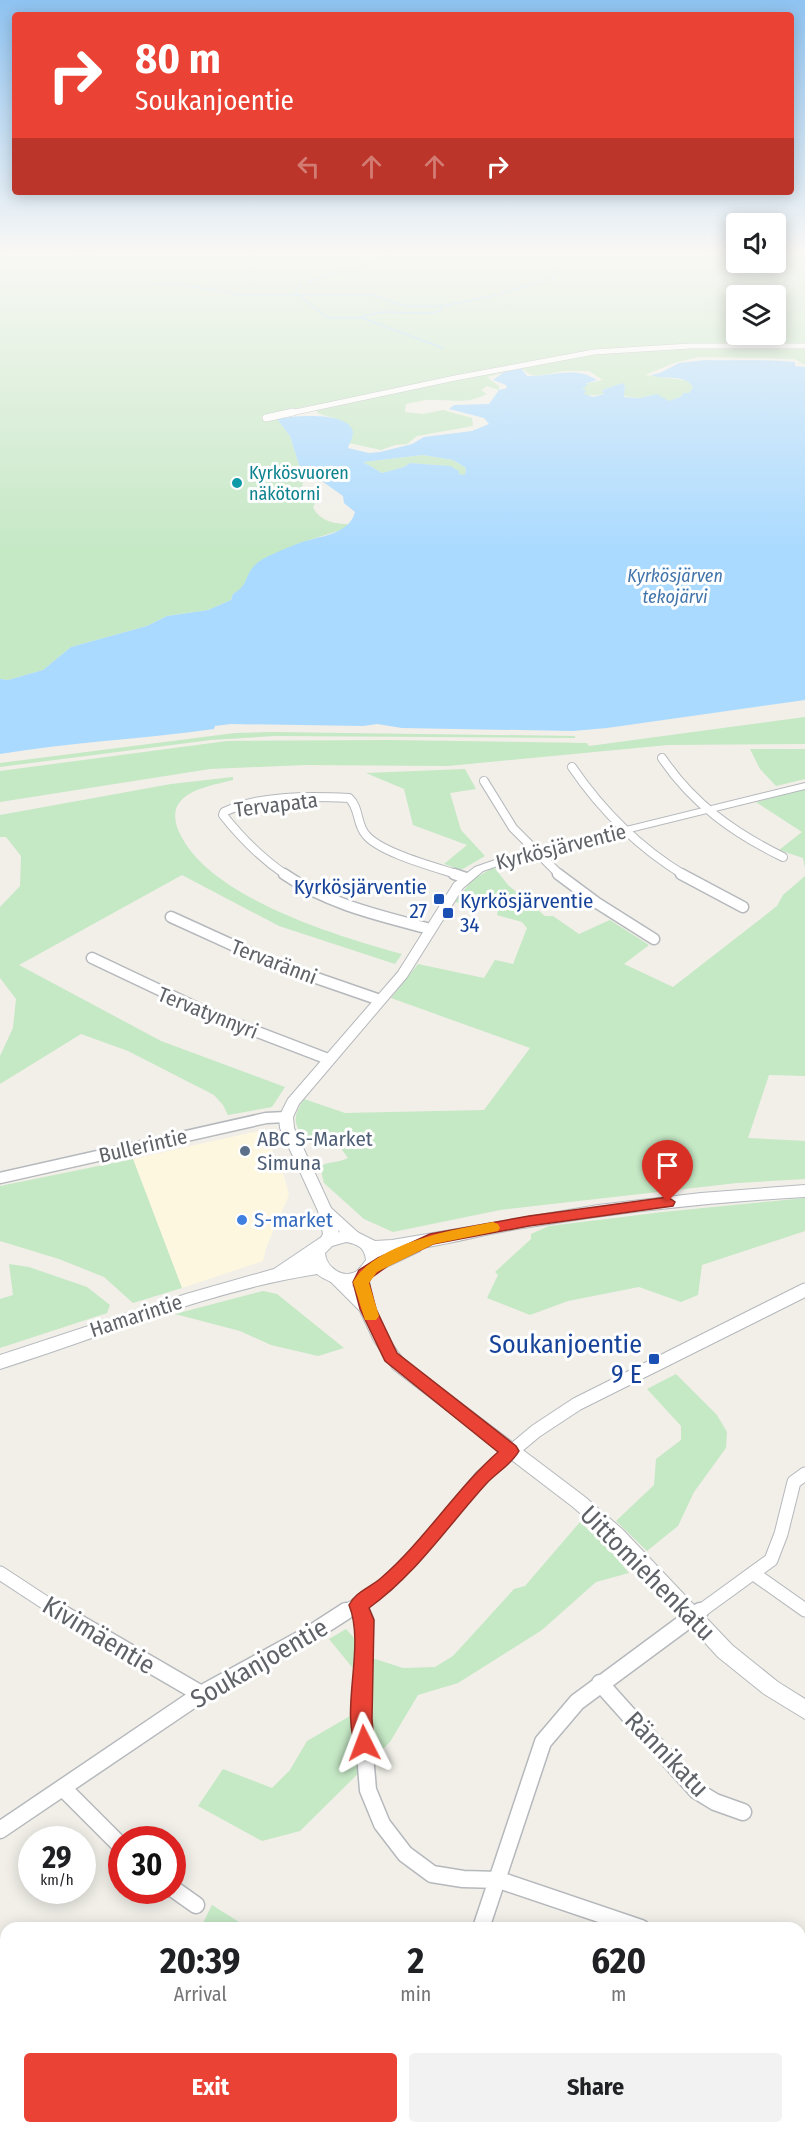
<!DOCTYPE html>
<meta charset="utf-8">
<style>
body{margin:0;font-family:"Fira Sans Condensed",sans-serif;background:#f2f2f2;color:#202124;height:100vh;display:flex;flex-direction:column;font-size:22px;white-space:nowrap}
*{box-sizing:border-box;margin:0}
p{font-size:20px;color:#757577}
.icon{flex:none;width:33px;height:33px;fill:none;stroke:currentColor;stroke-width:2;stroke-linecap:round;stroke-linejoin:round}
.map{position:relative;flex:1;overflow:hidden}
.side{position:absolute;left:0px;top:1922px;width:806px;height:212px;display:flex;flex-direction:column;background:#fff;border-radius:18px 18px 0 0;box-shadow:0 3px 15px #0003}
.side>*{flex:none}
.hud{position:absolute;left:12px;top:12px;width:782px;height:183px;border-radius:6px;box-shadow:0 3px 15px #0003;background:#ea4335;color:#fff;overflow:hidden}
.fabs{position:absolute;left:726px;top:213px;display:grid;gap:12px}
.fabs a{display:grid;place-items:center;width:60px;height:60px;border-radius:6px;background:#fff;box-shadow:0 3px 15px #0003;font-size:30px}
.speed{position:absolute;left:18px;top:1826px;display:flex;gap:12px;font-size:30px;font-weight:700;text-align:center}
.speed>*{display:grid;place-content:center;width:78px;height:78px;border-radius:50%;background:#fff;box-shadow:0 3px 15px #0003;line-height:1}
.speed small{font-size:15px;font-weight:400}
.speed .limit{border:9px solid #d22;background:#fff;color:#111}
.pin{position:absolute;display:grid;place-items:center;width:51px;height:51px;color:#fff;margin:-62px -26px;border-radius:50% 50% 50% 0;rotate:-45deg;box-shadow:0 0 6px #0007}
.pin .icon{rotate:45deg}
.me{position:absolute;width:66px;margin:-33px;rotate:357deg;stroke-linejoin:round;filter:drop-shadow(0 0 4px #0008)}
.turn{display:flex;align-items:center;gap:21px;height:126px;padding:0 24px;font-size:27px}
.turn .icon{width:78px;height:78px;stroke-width:2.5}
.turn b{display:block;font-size:42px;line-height:51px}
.lanes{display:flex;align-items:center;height:57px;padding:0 24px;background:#0003;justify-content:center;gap:30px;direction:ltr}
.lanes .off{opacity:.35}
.eta{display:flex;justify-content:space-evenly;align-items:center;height:102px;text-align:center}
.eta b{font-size:36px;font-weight:700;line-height:42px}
.cta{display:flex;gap:12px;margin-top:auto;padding:12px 24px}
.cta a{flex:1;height:69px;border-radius:6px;background:#ea4335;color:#fff;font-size:24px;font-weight:700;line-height:69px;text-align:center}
.cta a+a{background:#f2f2f2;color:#202124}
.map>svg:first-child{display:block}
.commercial{fill:#fef7e0}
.green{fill:#c5e8c5;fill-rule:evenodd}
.water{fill:#aadaff;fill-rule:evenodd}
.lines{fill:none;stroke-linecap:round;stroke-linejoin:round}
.stream{stroke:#aadaff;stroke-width:1.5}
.minor-far5-casing{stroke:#b5b8bc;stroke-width:6}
.minor-far4-casing{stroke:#b5b8bc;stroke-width:8}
.minor-far3-casing{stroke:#b5b8bc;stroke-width:10}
.minor-far2-casing{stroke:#b5b8bc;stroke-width:13}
.minor-far1-casing{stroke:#b5b8bc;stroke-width:15}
.minor-casing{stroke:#b5b8bc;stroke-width:19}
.tertiary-casing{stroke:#b5b8bc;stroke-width:2}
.secondary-casing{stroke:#b6babf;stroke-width:2}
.minor-far5{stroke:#fff;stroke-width:5}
.minor-far4{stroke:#fff;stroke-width:7}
.minor-far3{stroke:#fff;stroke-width:8}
.minor-far2{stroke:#fff;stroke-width:10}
.minor-far1{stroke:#fff;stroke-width:13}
.minor{stroke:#fff;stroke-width:16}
.tertiary{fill:#fff;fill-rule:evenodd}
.secondary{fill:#fff;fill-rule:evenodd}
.route{fill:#ea4335;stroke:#982c22;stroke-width:1.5}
.slow{fill:#f59e0b}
.culture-dot{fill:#0f9aa8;stroke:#fff;stroke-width:2}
.transit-dot{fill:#1a4fb4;stroke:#fff;stroke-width:2}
.service-dot{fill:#5c6f8a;stroke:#fff;stroke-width:2}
.shop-dot{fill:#3f7fe0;stroke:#fff;stroke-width:2}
.labels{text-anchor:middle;stroke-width:6;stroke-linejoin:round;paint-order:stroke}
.far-culture-label{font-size:18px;fill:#0d838f;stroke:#fff;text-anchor:start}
.far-water-label{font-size:18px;font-style:italic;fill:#4174aa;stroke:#fff}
.street-label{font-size:21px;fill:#5f6368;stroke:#fff}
.transit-label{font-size:21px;fill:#164399;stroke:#fff;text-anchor:end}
.service-label{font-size:21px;fill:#4e5e75;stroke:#fff;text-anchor:start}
.shop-label{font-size:21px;fill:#366cbe;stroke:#fff;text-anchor:start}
.near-transit-label{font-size:26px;fill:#164399;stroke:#fff;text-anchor:end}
.near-street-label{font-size:26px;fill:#5f6368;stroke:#fff}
</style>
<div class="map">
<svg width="805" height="2132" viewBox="0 0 805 2132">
<rect width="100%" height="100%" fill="#f1efe8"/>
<!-- commercial -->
<path class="commercial" d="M263,1130L284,1176L289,1195L266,1248L263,1261L182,1288L133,1159Z"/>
<!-- green -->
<path class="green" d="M0,252H736V262H776V252H805V365L794,359L699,357L674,363L645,375L690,381L693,387L689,393L669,401L651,395L640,398L624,396L625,385L601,390L605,394L585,396L582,390L585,384L603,380L589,371H564L538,376L531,375L521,368L487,377L499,386V390L487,386L481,390L487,394C463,406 449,398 425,400C419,401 412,403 406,404L405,412L423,414L443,410L472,418L473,426L417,436L407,444L395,445L381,450L349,443L353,435L349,425L334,418L319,414L312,405L261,417L263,420L277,419L290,436L299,465L312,475L304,478L302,487L295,492L308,497L315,504L313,507C319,521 335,524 348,524L344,529L297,544L255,565L243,588L233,594L231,600L208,610L167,616L147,626L71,647L43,670L8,680L0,679ZM736,296H776V334H736Z
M423,455L453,460L466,468L465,475C457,475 451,469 443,466C440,465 416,464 410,463L404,467L382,473L363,462Z
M805,717V744L668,745L448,766L305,765L210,769L0,802V771L227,741L388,740L587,743L589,746Z
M273,732L575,736V738L275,736L211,740L0,767V763L235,733Z
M750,749H805V779L776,786L760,769Z
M465,769L476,789L450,793L461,830L485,856L461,870L444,864L467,845L413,825L404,789L366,773Z
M233,777V780C205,787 162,793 179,832C209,898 337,936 402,954L395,964L279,926L182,875L19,965L161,1041L285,1087L272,1107L228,1115L223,1105L214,1095L128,1051L81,1034L0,1084V1056L13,1028L16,999L0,978V907L20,886L21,856L6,837H0V815L171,784Z
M805,789V868L803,858L779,850L802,832L756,802Z
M494,867L508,885L545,916H553L579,934L610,920L649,945L624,964L673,987L777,906L783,895L805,876V1076L769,1075L748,1138L805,1141V1179L737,1183L500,1210L393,1232L364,1219L324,1183L320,1167C327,1161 339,1163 348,1158L330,1133L303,1140C294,1120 292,1119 304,1099L345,1113L484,1110L530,1048L391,998L418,964L484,978L495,960L513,964L527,928L522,922L497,915L498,911L455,902L472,880Z
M133,1159L182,1288L133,1303L104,1277L59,1259L0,1241V1186Z
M805,1198V1231L702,1265L698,1295L681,1302L639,1287L568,1301L530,1315L487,1298L498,1275L495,1272L531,1239V1234L549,1226L663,1212Z
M9,1264L29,1267L87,1287L110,1305L107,1313L0,1348V1299L13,1295Z
M263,1291L277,1294L344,1348L318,1356L271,1345L240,1331L175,1314Z
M676,1374L717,1415L727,1432L726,1448L694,1492L678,1526L647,1551L616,1521L654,1485L656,1459L681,1440V1426L647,1389Z
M580,1522L607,1547L629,1573L596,1582L542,1630L458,1683L418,1695L390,1742L300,1831L262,1841L198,1806L223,1769L272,1788L290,1770L307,1741L357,1712L365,1683L329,1639L346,1629L372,1658L403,1668L435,1667L453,1656L514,1589L525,1586Z
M212,1905L247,1927H201Z
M800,2013L805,2016V2132H742L743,2127H800Z
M48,2127H247L245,2132H48Z"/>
<!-- water -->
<path class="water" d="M705,360C735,361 765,359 795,362V366L805,367V700L607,728L573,731L402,728L377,724L363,726L231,724L215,726L214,729C143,739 71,742 0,754V679L8,680L43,670L71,647L147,626L167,616L208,610L231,600L233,594C249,585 244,576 255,565C261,558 287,548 297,544C316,536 349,536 355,512L344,503L343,496L299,465L290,436L277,419C292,416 344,411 352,429C355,435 350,442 348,448L369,453L380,452L412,444L424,437L472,431L489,424L484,418L449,409L454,405L489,404L499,390L507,388L506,385L493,380L504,372L521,368L527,376C550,377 575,365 597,380L585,384L588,385L582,389L586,390L584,394L593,397L604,394L602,390L623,383L625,386L624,397L640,398L657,394L669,401L682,396L683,393H689L693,387C684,373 665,381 651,375L660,373L679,363ZM423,455L453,460L466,468L465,475L459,474V471L450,466L410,463L404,467L382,473L363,462Z"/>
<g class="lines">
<!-- stream -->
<path class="stream" d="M0,255L52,258L104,253
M2,255L9,252
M0,261H41
M307,282L388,257V252
M158,284L173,283L241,295H374L404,306H443L496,295
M301,284L295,292L328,318H362L443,348
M499,294L555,278L560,258
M361,317L381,312L432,313L440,311L443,306"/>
<!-- minor-far5 casing -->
<g class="minor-far5-casing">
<path id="minor-far5" d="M286,414L455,378L594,352L690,346H805"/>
</g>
<!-- minor-far4 casing -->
<g class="minor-far4-casing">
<path id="minor-far4" d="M266,418L293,412"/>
</g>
<!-- minor-far3 casing -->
<g class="minor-far3-casing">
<path id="minor-far3" d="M662,758C693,804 734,833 783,857
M572,767C602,811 638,847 684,875
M484,781L513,828L560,875
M286,875C261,858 242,839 223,815L224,812C260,795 310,796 349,798C360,808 356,824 366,835C381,853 435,867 459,875"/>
</g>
<!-- minor-far2 casing -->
<g class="minor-far2-casing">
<path id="minor-far2" d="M284,874C327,904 381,916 430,929
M454,874L466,878
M558,874L597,903L654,939
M681,874L743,907
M171,917L270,962L380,1000
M92,958L208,1013L328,1059
M0,1178L266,1118L286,1117"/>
</g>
<!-- minor-far1 casing -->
<g class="minor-far1-casing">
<path id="minor-far1" d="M0,1573L61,1613
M754,1574L805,1610
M358,1605L362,1613
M344,1613L387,1585L411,1561L481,1477L536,1431L577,1404L805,1290
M698,1613L771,1560L781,1534L794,1482L805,1474"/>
</g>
<!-- minor casing -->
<g class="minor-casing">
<path id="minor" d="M58,1611L201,1694
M361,1611L365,1620L362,1719L368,1790L382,1824L405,1854L432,1874L463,1879L499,1880L641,1928
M600,1683L697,1791L715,1802L743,1812
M63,1788L122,1847
M0,1830L201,1694L312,1633L346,1611
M172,1888L196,1905
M481,1928L543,1742L577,1702L700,1611
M800,1997L805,2000
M0,2012L6,2027
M28,2127L29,2132
M410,2132L411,2127"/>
</g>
<!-- tertiary casing -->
<g class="tertiary-casing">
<path id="tertiary" d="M805,783V789L512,861L483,871L463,888L407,977L299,1104L293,1117L294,1128L331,1208L364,1238L361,1242C351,1245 345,1237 338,1230L339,1234L332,1245H322L319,1241L323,1234L318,1211L280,1128L279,1117L288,1099L398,972L454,883L475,867L504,857Z
M365,1268L370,1270L373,1274L369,1282C374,1311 385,1338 405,1361L585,1497L622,1529L732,1645L778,1682L805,1699V1719L764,1694L718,1657L610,1539L573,1507L393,1369L374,1341L360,1311L327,1278L330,1274C341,1271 346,1280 354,1287L353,1282L360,1270Z"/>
</g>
<!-- secondary casing -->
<g class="secondary-casing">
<path id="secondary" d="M805,1185V1197C713,1202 621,1212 530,1227C494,1232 458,1242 422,1248L420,1251L374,1273C360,1291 334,1287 317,1274C208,1291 105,1336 0,1369V1355L186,1294L274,1269L320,1238L340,1232L346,1230L357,1232L375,1241L392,1240L598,1205L701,1193ZM346,1242C358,1244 365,1248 366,1260C364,1263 360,1268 357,1271C343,1280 326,1267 325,1253L332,1246Z"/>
</g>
<!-- minor-far5 -->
<use href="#minor-far5" class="minor-far5"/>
<!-- minor-far4 -->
<use href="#minor-far4" class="minor-far4"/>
<!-- minor-far3 -->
<use href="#minor-far3" class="minor-far3"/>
<!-- minor-far2 -->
<use href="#minor-far2" class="minor-far2"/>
<!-- minor-far1 -->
<use href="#minor-far1" class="minor-far1"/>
<!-- minor -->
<use href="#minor" class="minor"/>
<!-- tertiary -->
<use href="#tertiary" class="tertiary"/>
<!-- secondary -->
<use href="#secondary" class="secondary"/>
</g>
<!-- sky -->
<linearGradient id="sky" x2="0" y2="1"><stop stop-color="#8fc3f1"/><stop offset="0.46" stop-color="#f9f8f5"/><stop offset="1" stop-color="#f9f8f5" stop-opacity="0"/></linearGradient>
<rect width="805" height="550" fill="url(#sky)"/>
<!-- route -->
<path class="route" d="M668,1197L675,1202L673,1206L529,1226L433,1244L389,1265L371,1278L369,1282L376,1309L397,1353L516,1446L519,1451C512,1464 496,1473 486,1484C447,1527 416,1574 369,1608L374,1620L372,1719L374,1743L371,1749L364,1752L357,1749C339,1711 366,1647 349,1605C355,1592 371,1587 381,1578C424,1541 455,1490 498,1452L385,1361L360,1309L353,1282L359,1270L378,1258L430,1234L529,1216Z"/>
<!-- slow -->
<path class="slow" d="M493,1222L498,1224L500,1228L498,1231L434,1244L377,1272L369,1283L379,1316L376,1320H365L353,1282C376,1243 451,1230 493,1222Z"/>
<!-- markers -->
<circle class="culture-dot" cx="237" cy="483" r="6"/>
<g class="transit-dot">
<rect x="433" y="893" width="12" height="12" rx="3"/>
<rect x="442" y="907" width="12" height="12" rx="3"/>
<rect x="648" y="1353" width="12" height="12" rx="3"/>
</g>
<circle class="service-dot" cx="245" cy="1151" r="6"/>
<circle class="shop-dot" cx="242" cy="1220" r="6"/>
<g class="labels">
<!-- far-culture labels -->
<g class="far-culture-label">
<text x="249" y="479">Kyrkösvuoren<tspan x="249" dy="21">näkötorni</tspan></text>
</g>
<!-- far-water labels -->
<g class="far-water-label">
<text x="675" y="582">Kyrkösjärven<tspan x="675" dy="21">tekojärvi</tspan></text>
</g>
<!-- street labels -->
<g class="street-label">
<text transform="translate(276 805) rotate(-7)" y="7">Tervapata</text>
<text transform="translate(561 847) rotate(-14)" y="7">Kyrkösjärventie</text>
<text transform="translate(274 962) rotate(21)" y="7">Tervaränni</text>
<text transform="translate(208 1013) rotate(22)" y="7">Tervatynnyri</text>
<text transform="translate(143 1146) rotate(-13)" y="7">Bullerintie</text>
<text transform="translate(136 1316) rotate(-18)" y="7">Hamarintie</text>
</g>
<!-- transit labels -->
<g class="transit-label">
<text x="427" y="894">Kyrkösjärventie<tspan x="427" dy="24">27</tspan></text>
<text x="460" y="908" text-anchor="start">Kyrkösjärventie<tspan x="460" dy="24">34</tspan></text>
</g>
<!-- service labels -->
<g class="service-label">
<text x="257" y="1146">ABC S-Market<tspan x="257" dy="24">Simuna</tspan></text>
</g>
<!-- shop labels -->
<g class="shop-label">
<text x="254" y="1227">S-market</text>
</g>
<!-- near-transit labels -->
<g class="near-transit-label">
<text x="642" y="1353">Soukanjoentie<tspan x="642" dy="30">9 E</tspan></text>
</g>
<!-- near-street labels -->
<g class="near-street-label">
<text transform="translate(648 1573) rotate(45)" y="9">Uittomiehenkatu</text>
<text transform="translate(99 1635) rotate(31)" y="9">Kivimäentie</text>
<text transform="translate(259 1663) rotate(-30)" y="9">Soukanjoentie</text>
<text transform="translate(667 1754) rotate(46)" y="9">Rännikatu</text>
</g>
</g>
</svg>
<div class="fabs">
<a><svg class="icon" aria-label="sound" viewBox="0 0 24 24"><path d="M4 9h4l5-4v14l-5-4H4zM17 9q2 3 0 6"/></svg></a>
<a><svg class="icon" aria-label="layers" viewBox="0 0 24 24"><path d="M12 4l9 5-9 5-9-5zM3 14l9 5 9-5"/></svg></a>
</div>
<div class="speed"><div>29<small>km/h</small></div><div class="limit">30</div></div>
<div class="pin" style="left:668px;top:1202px;background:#d93025"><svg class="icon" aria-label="arrive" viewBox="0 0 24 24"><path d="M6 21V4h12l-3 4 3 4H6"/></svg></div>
<svg class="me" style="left:364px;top:1743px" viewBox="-20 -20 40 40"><path d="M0-17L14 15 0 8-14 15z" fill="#ea4335" stroke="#fff" stroke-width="4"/></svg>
<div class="hud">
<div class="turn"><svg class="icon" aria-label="right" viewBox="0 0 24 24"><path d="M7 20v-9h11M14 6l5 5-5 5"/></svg><div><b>80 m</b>Soukanjoentie</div></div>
<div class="lanes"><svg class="icon off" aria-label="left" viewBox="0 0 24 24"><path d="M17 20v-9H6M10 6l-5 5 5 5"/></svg><svg class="icon off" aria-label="ahead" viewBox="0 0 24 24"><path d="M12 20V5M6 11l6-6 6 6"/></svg><svg class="icon off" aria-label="ahead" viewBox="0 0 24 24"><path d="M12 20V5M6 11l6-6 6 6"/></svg><svg class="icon" aria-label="right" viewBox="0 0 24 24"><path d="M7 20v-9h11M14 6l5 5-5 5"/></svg></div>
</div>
<section class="side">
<div class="eta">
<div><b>20:39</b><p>Arrival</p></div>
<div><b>2</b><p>min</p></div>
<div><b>620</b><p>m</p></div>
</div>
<div class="cta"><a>Exit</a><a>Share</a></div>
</section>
</div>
